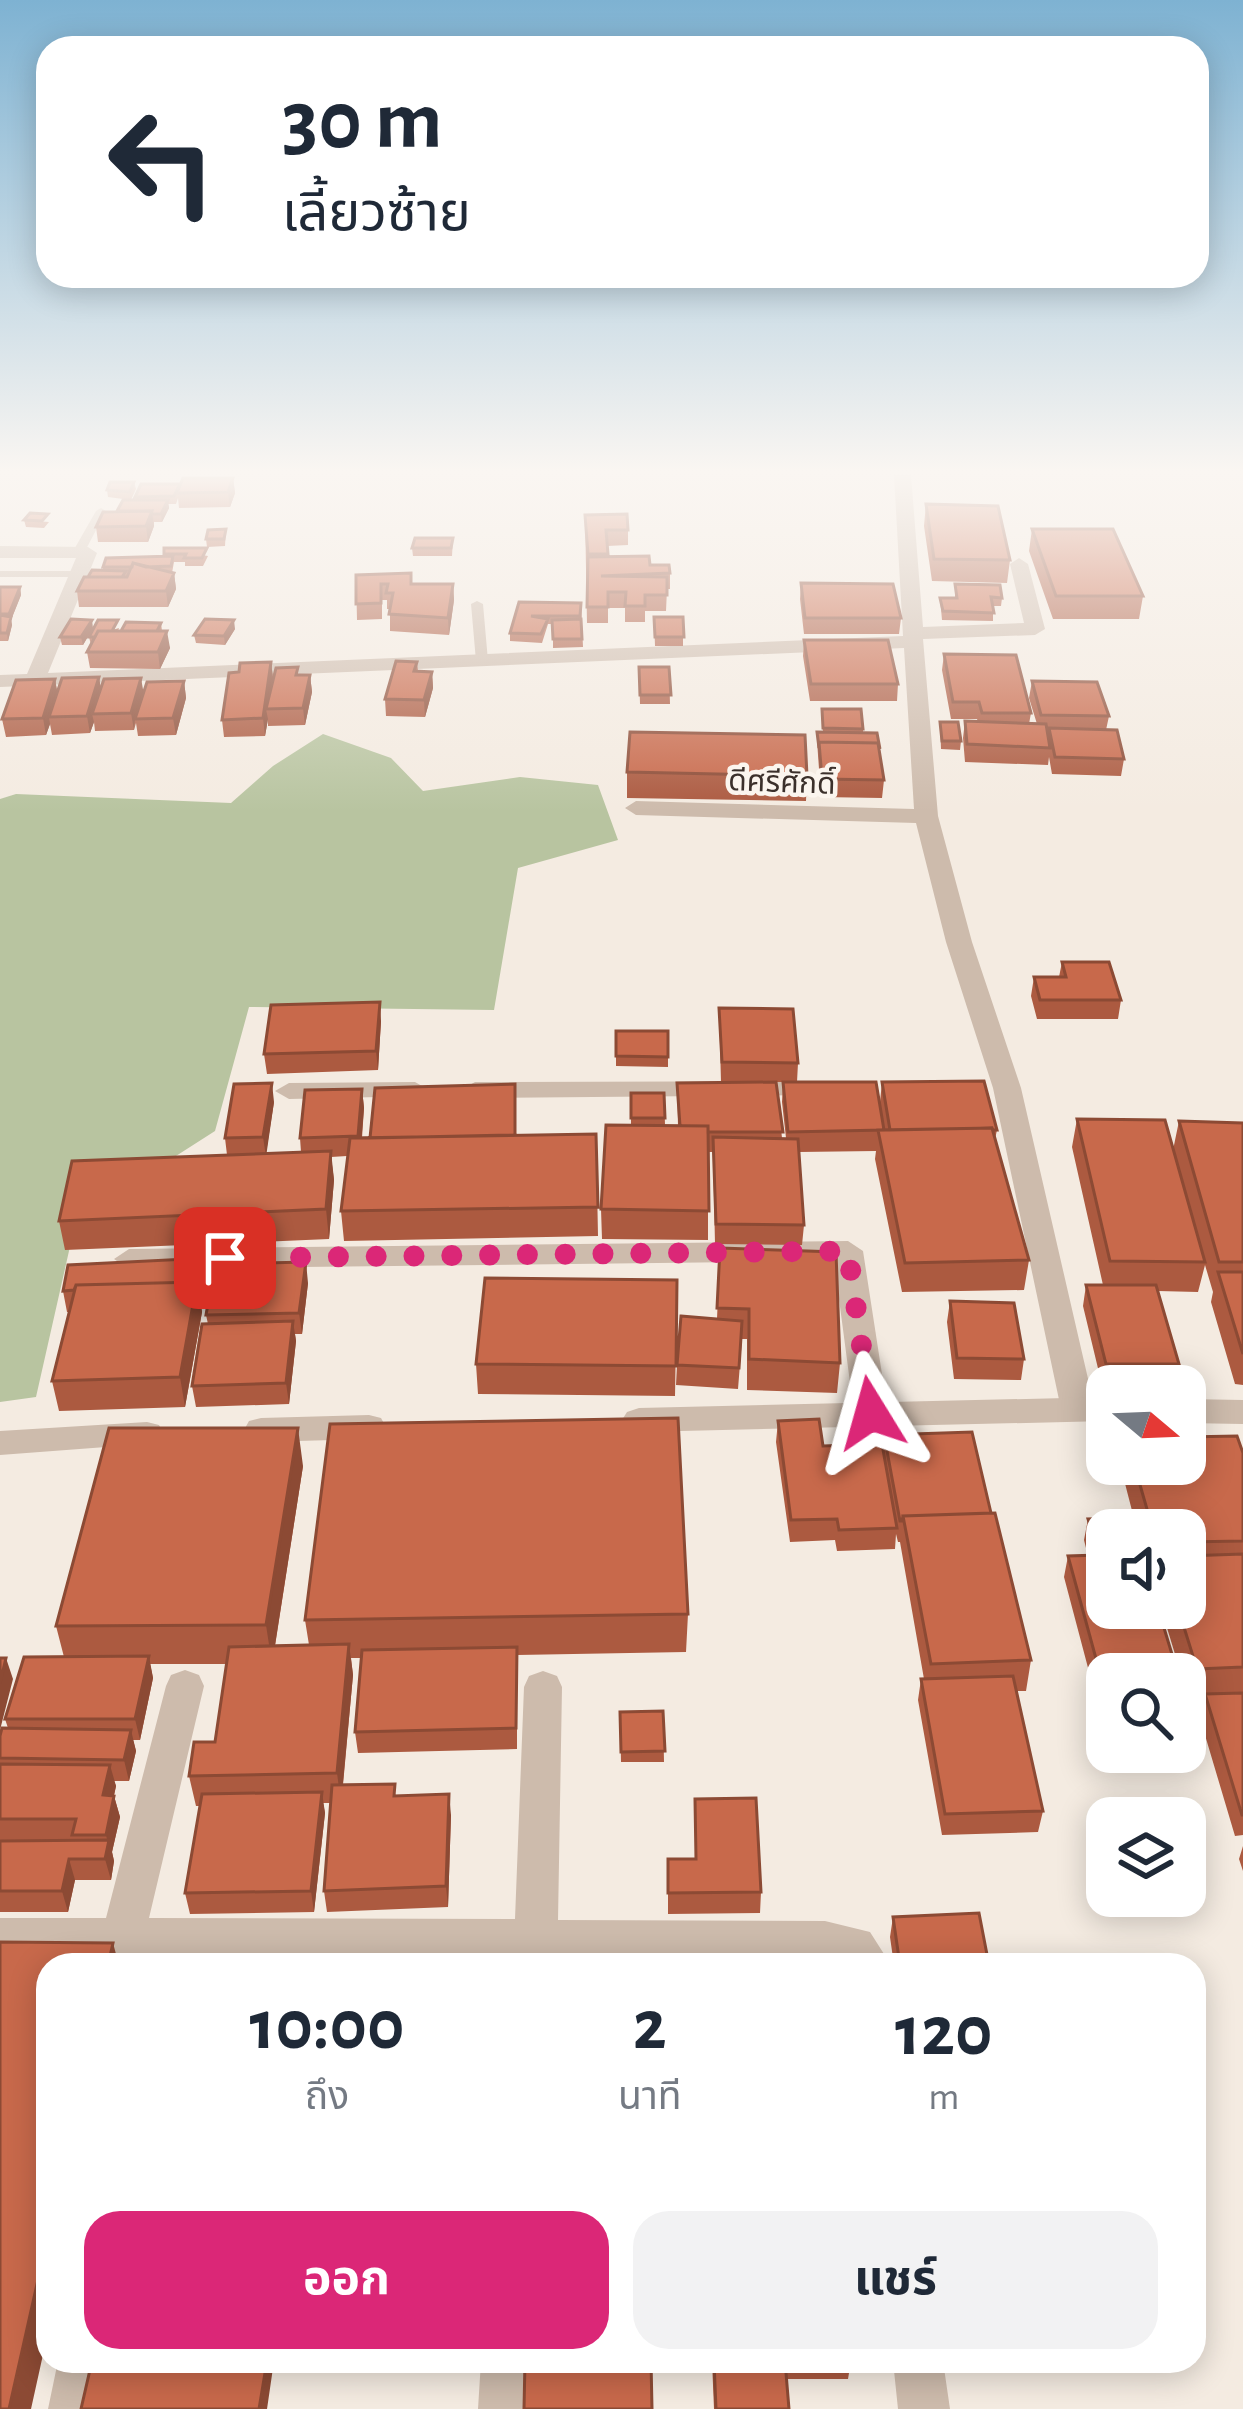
<!DOCTYPE html>
<html lang="th">
<meta charset="utf-8">
<style>
body{margin:0;font-family:"Alegreya Sans","Noto Sans Thai",sans-serif;background:#f2f2f3;color:#1f2937;height:100vh;display:flex;flex-direction:column;font-size:45px;white-space:nowrap}
*{box-sizing:border-box;margin:0}
p{font-size:39px;color:#747a83}
.icon{flex:none;width:66px;height:66px;fill:none;stroke:currentColor;stroke-width:2;stroke-linecap:round;stroke-linejoin:round}
.map{position:relative;flex:1;overflow:hidden}
.side{position:absolute;left:36px;top:1953px;width:1170px;height:420px;display:flex;flex-direction:column;background:#fff;border-radius:36px;box-shadow:0 6px 30px #0003}
.side>*{flex:none}
.guide{position:absolute;left:36px;top:36px;width:1173px;height:252px;border-radius:36px;box-shadow:0 6px 30px #0003;background:#fff;color:#1f2937;overflow:hidden}
.needle{width:78px;rotate:109deg}
.fabs{position:absolute;left:1086px;top:1365px;display:grid;gap:24px}
.fabs a{display:grid;place-items:center;width:120px;height:120px;border-radius:24px;background:#fff;box-shadow:0 6px 30px #0003;font-size:60px}
.pin{position:absolute;display:grid;place-items:center;width:102px;height:102px;color:#fff;margin:-51px;border-radius:24px;box-shadow:0 6px 18px #0006}
.me{position:absolute;width:132px;margin:-66px;rotate:352deg;stroke-linejoin:round;filter:drop-shadow(0 0 9px #0008)}
.turn{display:flex;align-items:center;gap:42px;height:252px;padding:0 48px;font-size:54px}
.turn .icon{width:156px;height:156px;stroke-width:2.5}
.turn b{display:block;font-size:84px;line-height:102px}
.eta{display:flex;justify-content:space-evenly;align-items:center;height:204px;text-align:center}
.eta b{font-size:72px;font-weight:700;line-height:84px}
.action{display:flex;gap:24px;margin-top:auto;padding:24px 48px}
.action a{flex:1;height:138px;border-radius:36px;background:#db2777;color:#fff;font-size:48px;font-weight:700;line-height:138px;text-align:center}
.action a+a{background:#f2f2f3;color:#1f2937}
.map>svg:first-child{display:block}
.green{fill:#b8c4a0}
.lines{fill:none;stroke-linecap:round;stroke-linejoin:round}
.service{fill:#cdbbac;fill-rule:evenodd}
.minor{fill:#cdbbac;fill-rule:evenodd}
.tertiary{fill:#cdbbac;fill-rule:evenodd}
.wall{fill:#ac5a40;fill-rule:evenodd}
.shaded-wall{fill:#8c4a34}
.building{fill:#c8694b;stroke:#8c4a34;stroke-width:3}
.route{stroke:#db2777;stroke-width:21;stroke-dasharray:0 37.8}
.labels{text-anchor:middle;stroke-width:9;stroke-linejoin:round;paint-order:stroke}
.far-street-label{font-size:30px;fill:#3b302b;stroke:#fbf5ee}
</style>
<div class="map">
<svg width="1243" height="2409" viewBox="0 0 1243 2409">
<rect width="100%" height="100%" fill="#f4ebe1"/>
<!-- green -->
<path class="green" d="M323,734L391,758L423,791L520,777L598,785L618,840L518,868L494,1010L249,1007L215,1131L76,1220L36,1397L0,1402V799L16,794L231,803L273,766Z"/>
<g class="lines">
<!-- service -->
<path class="service" d="M101,508L106,511L84,553L74,555L72,553L96,511Z
M0,571H79L85,574L79,577H0Z
M477,601L483,604L488,661L482,665L476,661L471,604Z"/>
<!-- minor -->
<path class="minor" d="M894,475H911L923,627L1024,623L1010,564L1019,558L1028,564L1045,629L1035,635L923,639L938,816L972,942L1021,1088L1095,1409L1090,1417H1066L1061,1409L993,1088L946,942L916,823L636,815L625,808L636,801L914,809L904,648L0,687V675L27,674L76,558H0V546L88,547L97,553L48,673L903,636Z
M823,1081L837,1089L833,1095L475,1098L461,1090L475,1082Z
M415,1082L429,1090L425,1096L289,1099L275,1091L289,1083Z
M848,1241L863,1251L888,1413L883,1421H859L854,1413L834,1261L129,1269L114,1259L129,1249Z
M185,1670L199,1675L204,1686L149,1918L515,1919L524,1687L529,1676L543,1671L557,1676L562,1687L558,1920L825,1921L870,1932L891,1965H843L825,1959L0,1956V1918H106L166,1686L171,1675Z
M58,2361H108L100,2409H48Z
M481,2361H531L530,2409H478Z
M893,2361H943L950,2409H898Z"/>
<!-- tertiary -->
<path class="tertiary" d="M1107,1397V1421L639,1432L627,1428L622,1420L627,1412L639,1408Z
M1185,1399L1243,1400V1424L1185,1423Z
M369,1415L381,1418L386,1427L381,1436L369,1439L261,1442L249,1439L244,1430L249,1421L261,1418Z
M147,1422L159,1425L164,1434L159,1443L0,1455V1431Z"/>
</g>
<!-- wall -->
<path class="wall" d="M233,478L235,493L230,507L179,508L178,498L176,504H168L169,508L162,522H154V526L148,542H98L96,527L135,500V497L180,484Z
M134,482L136,489L131,500L108,497L107,490Z
M926,504L1010,560L1007,583L932,581L924,526Z
M585,515L628,530V545L607,546L608,557L650,565L670,573V589H667L666,611H645V622H625V608H608V623H587Z
M24,520L49,522L44,528L26,527Z
M226,529L225,546L207,547L206,539Z
M1032,529L1143,596L1139,619H1053L1029,551Z
M453,538L452,556H413L412,548Z
M164,548L208,556L203,566H185V562H174L172,573H174L176,589L168,607H79L77,591L88,577L103,570V567L164,557Z
M356,575L412,584H453L454,600L449,635L390,631V609H387V600H382V619L357,620Z
M801,583L901,618L899,634H804L800,599Z
M955,584L1002,598L1001,606H993V621L942,620L940,598H955Z
M0,587H20L21,595L11,620L12,625L8,641H0Z
M519,602L581,603L583,647L553,648V624H548L542,643L510,641V633Z
M654,617H683V646H655Z
M161,623L162,631L170,648L160,669L90,668L87,652L91,645L89,637L119,628L118,631Z
M93,628L83,645H62L60,637Z
M235,629L225,645L196,643L194,635Z
M804,640L898,684L897,701H810L803,656Z
M944,654L1031,713L1029,724H1037L1029,698L1032,681L1109,716L1106,730L1124,759L1121,776L1052,774L1049,757L1048,765L965,762L963,738L965,721L978,722L977,719H951L942,670Z
M271,662L273,678L310,675L312,692L305,725L268,726V719L265,736L224,737L222,720L239,672Z
M417,662L418,671L432,672L433,688L425,717L386,716L385,699Z
M639,667H669L670,704H640Z
M55,679L57,691L101,688L143,693L184,681L186,698L176,735L138,736L136,723L134,730L95,731L94,722L90,733L52,735L50,724L46,735L6,737L2,719Z
M822,709L863,729V733L884,780L882,798L821,797L817,741V732L823,733Z
M940,722L961,741L960,750L941,749Z
M627,772L807,776L806,801L627,798Z
M1062,962L1121,1000L1118,1019H1037L1031,996L1034,977H1059Z
M719,1008L798,1063L797,1082L880,1102L882,1082L997,1130L995,1139L1029,1260L1024,1290L902,1292L875,1159L876,1151L799,1152L804,1225L802,1245L715,1244L713,1152H708V1240L602,1239L601,1209L631,1125V1093H664L665,1125L678,1126L677,1083L721,1082ZM776,1082H783L782,1102L786,1138H782Z
M381,1021L378,1070L267,1074L264,1054Z
M616,1031H668V1067L616,1066Z
M362,1089L364,1108L362,1138L596,1134L598,1236L344,1241L341,1211L347,1156L331,1157L334,1180L329,1239L65,1250L59,1221L227,1155L225,1138L274,1102L266,1153L301,1152L300,1138Z
M1077,1119L1173,1150L1179,1121L1243,1123V1385L1235,1384L1211,1302L1213,1292L1205,1265L1198,1292L1158,1291L1179,1364L1175,1384L1102,1385L1083,1306L1086,1285H1103L1072,1147Z
M720,1248L840,1363L837,1393L747,1390V1339H742L738,1389L676,1385L677,1365L717,1319Z
M210,1278L207,1304L201,1305L202,1312L185,1407L59,1411L52,1381L69,1312H67L63,1291Z
M677,1280L675,1396L478,1394L476,1364Z
M308,1283L302,1334H295L296,1341L289,1404L196,1407L192,1386L208,1324L206,1315Z
M950,1301L1024,1359L1021,1380L954,1379L947,1322Z
M778,1421L823,1446L883,1448L884,1435L991,1513L1031,1660L1026,1691H1017L1043,1811L1038,1832L942,1835L918,1700L921,1679H924L900,1542H898L896,1534L895,1549L837,1551L835,1540L790,1542L776,1442Z
M1243,1453V1835L1235,1836L1199,1715L1204,1699H1189L1185,1686V1674H1181L1161,1608H1185V1530H1137L1121,1468V1464H1185Z
M303,1466L275,1646L309,1645L305,1620L688,1614L686,1652L517,1655V1749L358,1753L355,1732L361,1658H351L353,1675L343,1785L397,1796L451,1815L448,1907L327,1912L324,1891L331,1803H323L325,1813L314,1912L190,1914L185,1893L200,1806H196L189,1776L215,1742L227,1664H150L153,1678L140,1740H133L136,1751L129,1781H114L116,1786L114,1796L120,1817L112,1852L114,1861L111,1880H75L68,1912H0V1736L8,1728L5,1719L64,1657L56,1626Z
M1088,1519L1178,1674H1107V1698H1096L1064,1577L1068,1556H1088L1084,1540Z
M663,1711L664,1762H621L620,1712Z
M695,1799L761,1892L760,1913L668,1914V1859H695Z
M1243,1846V1871L1239,1859Z
M893,1917L989,1965H894L890,1937Z
M525,2361H697L651,2363Z
M712,2361H851L848,2379H787L789,2409H714Z"/>
<!-- shaded-wall -->
<path class="shaded-wall" d="M233,478L235,493L230,507L228,492Z
M168,500L169,508L162,522L161,514Z
M152,511L154,526L148,542L146,526Z
M174,573L176,589L168,607L166,591Z
M453,584L454,600L449,635L448,618Z
M20,587L21,595L11,620L12,625L8,641L7,633L10,620L9,614Z
M92,620L93,628L83,645L81,637Z
M234,620L235,629L225,645L224,636Z
M167,631L170,648L160,669L158,652Z
M271,662L273,678L266,709L268,719L265,736L263,718Z
M432,672L433,688L425,717L424,700Z
M310,675L312,692L305,725L303,708Z
M99,677L102,694L92,714L94,722L90,733L87,716Z
M141,678L144,695L135,719L134,730L131,713Z
M55,679L58,696L49,717L50,724L46,735L43,718Z
M184,681L186,698L176,735L173,718Z
M380,1002L381,1021L378,1070L376,1051Z
M272,1083L274,1102L266,1157L263,1137Z
M362,1089L364,1108L360,1156L358,1136Z
M331,1151L334,1180L329,1239L326,1209Z
M207,1258L210,1278L207,1304L204,1284Z
M306,1262L308,1283L302,1334L299,1313Z
M197,1282L202,1312L185,1407L180,1377Z
M293,1321L296,1341L289,1404L286,1383Z
M298,1428L303,1466L272,1664L266,1625Z
M349,1644L353,1675L341,1803L337,1773Z
M149,1656L153,1678L140,1740L135,1719Z
M6,1658L13,1679L0,1730V1683Z
M131,1730L136,1751L129,1781L124,1760Z
M110,1765L116,1786L109,1816L103,1795Z
M322,1792L325,1813L314,1912L311,1891Z
M449,1794L451,1815L448,1907L446,1886Z
M114,1796L120,1817L112,1852L114,1861L111,1880L105,1859L108,1844L106,1835Z
M69,1859L75,1880L68,1912L62,1891Z
M113,1943L119,1965H108Z
M48,2235V2332L31,2409H9Z
M267,2361H274L267,2409H259Z"/>
<!-- building -->
<path class="building" d="M183,478H233L228,492L177,493Z
M110,482H134L130,492L107,490Z
M141,484H180L174,496L135,497Z
M123,500H168L161,514H151L152,511H117Z
M926,504L998,506L1010,560L934,559Z
M152,511L146,526L96,527L103,512Z
M30,513L48,514L42,521L24,520Z
M627,514L628,530H606L608,554H588L585,515Z
M226,529L224,539H206L208,530Z
M1032,529H1113L1143,596H1056Z
M415,538H453L451,548H412Z
M164,548H207L202,558H184L186,554H164Z
M173,556L171,566L146,567L133,563L132,567H103L106,558Z
M649,556L650,565H669L670,573L601,576L667,577V595H645V606H625L626,592H608V607H587L588,557Z
M133,563L174,573L166,591H77L84,577H127Z
M92,570L126,571L122,577H88Z
M411,573V584H453L448,618L389,614L393,593H386L388,584H381V603L356,604V575Z
M801,583L893,584L901,618H805Z
M955,584L1000,585L1002,598L991,597L994,613L943,611L940,598H957Z
M0,587H20L9,614H0Z
M519,602L581,603L580,616H531L548,619L541,634L510,633Z
M0,615L11,617L7,633H0Z
M654,617H683L684,637H655Z
M71,619L92,620L81,637H60Z
M205,619L234,620L224,636L194,635Z
M581,619L582,639H553L552,620Z
M98,620H118L112,631H98L95,637H89Z
M126,622L161,623L157,631H121Z
M98,631H167L158,652H87Z
M804,640H888L898,684H811Z
M944,654L1016,655L1031,713H982L979,702H953Z
M396,661L417,662L414,671L432,672L424,700L385,699Z
M271,662L263,718L222,720L229,673L239,672L240,663Z
M298,667L296,675H310L303,708L266,709L276,668Z
M639,667H669L671,695H640Z
M99,677L87,716L49,717L62,678Z
M141,678L131,713L92,714L104,679Z
M55,679L43,718L2,719L16,680Z
M184,681L173,718L135,719L147,682Z
M1032,681L1097,682L1109,716L1041,715Z
M822,709H861L863,729L823,728Z
M965,721L1046,724L1050,748L967,744Z
M940,722H958L961,741H942Z
M1049,728L1117,730L1124,759L1055,757Z
M630,732L805,735L807,776L627,772Z
M817,732L877,733L880,749L878,743L819,742V748Z
M819,742L878,743L884,780L822,779Z
M1062,962H1109L1121,1000H1040L1034,977H1066Z
M380,1002L376,1051L264,1054L271,1005Z
M719,1008L793,1009L798,1063L722,1062Z
M616,1031H668V1057L616,1056Z
M984,1081L997,1130H993L992,1128L890,1130L882,1082Z
M776,1082L783,1132H708V1126H680L677,1083Z
M783,1082H876L884,1130L788,1132Z
M272,1083L263,1137L225,1138L234,1084Z
M515,1084V1135L370,1138L375,1088Z
M362,1089L358,1136L300,1138L305,1090Z
M631,1093H664L665,1118H631Z
M1077,1119L1165,1120L1205,1262L1110,1261Z
M1179,1121L1243,1123V1262H1219Z
M606,1125L708,1126L709,1211L601,1209Z
M992,1128L1029,1260L905,1263L878,1130Z
M596,1134L598,1207L341,1211L350,1138Z
M713,1137L798,1139L804,1225L716,1224Z
M331,1151L326,1209L59,1221L72,1161Z
M720,1248L836,1252L840,1363L749,1359V1309L717,1308Z
M207,1258L204,1284H196L197,1282L76,1285L74,1290L63,1291L68,1265Z
M306,1262L299,1313L206,1315L215,1264Z
M1218,1272H1243V1354Z
M485,1278L677,1280L676,1366L476,1364Z
M197,1282L180,1377L52,1381L76,1285Z
M1086,1285H1156L1179,1364H1106Z
M950,1301L1014,1303L1024,1359L957,1358Z
M681,1316L742,1321L739,1368L677,1365Z
M293,1321L286,1383L192,1386L202,1324Z
M678,1418L688,1614L305,1620L330,1424Z
M819,1419L823,1446L882,1444L897,1528L839,1530L837,1519L791,1520L778,1421Z
M109,1428H298L266,1625L56,1626Z
M972,1432L991,1513L903,1516L902,1521H900L884,1435Z
M1237,1436L1243,1453V1541L1185,1542V1530H1153L1134,1464H1185V1437Z
M995,1513L1031,1660L931,1664L903,1516Z
M1131,1518L1134,1530H1107V1608H1158L1178,1674H1107V1677H1101L1068,1556L1099,1555L1088,1519Z
M1243,1554V1667L1197,1669L1178,1608H1185V1556Z
M349,1644L337,1773L189,1776L194,1742H215L229,1647Z
M517,1647L516,1728L355,1732L362,1650Z
M149,1656L135,1719H5L24,1657Z
M0,1658H6L0,1683Z
M1013,1676L1043,1811L945,1814L921,1679Z
M1243,1693V1815H1242L1205,1694Z
M663,1711L665,1751L621,1752L620,1712Z
M2,1728L131,1730L124,1760L0,1758V1736Z
M0,1764L110,1765L103,1795L114,1796L106,1835H72L76,1819H0Z
M395,1784L394,1796L449,1794L446,1886L324,1891L332,1785Z
M322,1792L311,1891L185,1893L202,1794Z
M756,1798L761,1892L668,1893V1859H696L695,1799Z
M109,1840L105,1859H69L62,1891H0V1841Z
M979,1913L989,1965H900L893,1917Z
M0,1942L113,1943L108,1965H48V2235L9,2409H0Z
M92,2361H267L259,2409H81Z
M525,2361H651L652,2409H524Z
M714,2361H785L789,2409H716Z"/>
<!-- sky -->
<linearGradient id="sky" x2="0" y2="1"><stop stop-color="#7eb2d2"/><stop offset="0.58" stop-color="#faf6f2"/><stop offset="1" stop-color="#faf6f2" stop-opacity="0"/></linearGradient>
<rect width="1243" height="812" fill="url(#sky)"/>
<g class="lines">
<!-- route -->
<path class="route" d="M225,1258L848,1251L871,1413"/>
</g>
<g class="labels">
<!-- far-street labels -->
<g class="far-street-label">
<text transform="translate(782 782) rotate(2)" y="10">ดีศรีศักดิ์</text>
</g>
</g>
</svg>
<div class="fabs">
<a><svg class="needle" viewBox="-14 -14 28 28"><path d="M0-13l5 13h-10z" fill="#e53935"/><path d="M0 13l5-13h-10z" fill="#747a83"/></svg></a>
<a><svg class="icon" aria-label="sound" viewBox="0 0 24 24"><path d="M4 9h4l5-4v14l-5-4H4zM17 9q2 3 0 6"/></svg></a>
<a><svg class="icon" aria-label="search" viewBox="0 0 24 24"><circle cx="10" cy="10" r="6"/><path d="M15 15l6 6"/></svg></a>
<a><svg class="icon" aria-label="layers" viewBox="0 0 24 24"><path d="M12 4l9 5-9 5-9-5zM3 14l9 5 9-5"/></svg></a>
</div>
<div class="pin" style="left:225px;top:1258px;background:#d93025"><svg class="icon" aria-label="arrive" viewBox="0 0 24 24"><path d="M6 21V4h12l-3 4 3 4H6"/></svg></div>
<svg class="me" style="left:871px;top:1413px" viewBox="-20 -20 40 40"><path d="M0-17L14 15 0 8-14 15z" fill="#db2777" stroke="#fff" stroke-width="4"/></svg>
<div class="guide">
<div class="turn"><svg class="icon" aria-label="left" viewBox="0 0 24 24"><path d="M17 20v-9H6M10 6l-5 5 5 5"/></svg><div><b>30 m</b>เลี้ยวซ้าย</div></div>
</div>
<section class="side">
<div class="eta">
<div><b>10:00</b><p>ถึง</p></div>
<div><b>2</b><p>นาที</p></div>
<div><b>120</b><p>m</p></div>
</div>
<div class="action"><a>ออก</a><a>แชร์</a></div>
</section>
</div>
